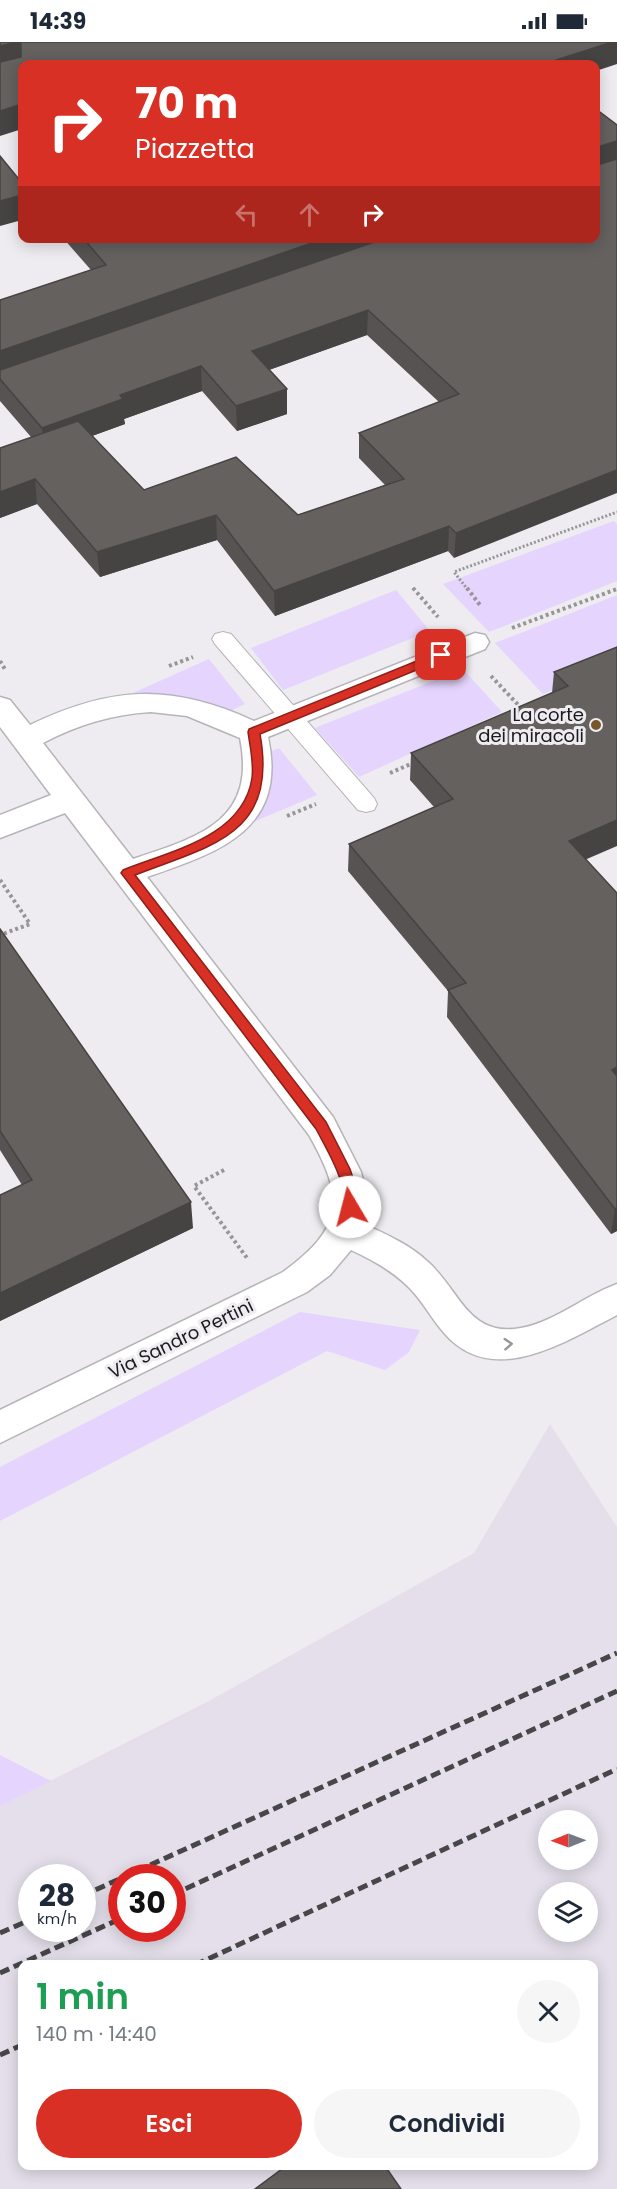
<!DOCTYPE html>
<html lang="it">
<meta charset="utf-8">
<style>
body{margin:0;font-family:Poppins,sans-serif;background:#f6f6f7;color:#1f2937;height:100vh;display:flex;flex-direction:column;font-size:22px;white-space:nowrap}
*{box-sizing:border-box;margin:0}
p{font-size:20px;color:#747a83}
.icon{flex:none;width:33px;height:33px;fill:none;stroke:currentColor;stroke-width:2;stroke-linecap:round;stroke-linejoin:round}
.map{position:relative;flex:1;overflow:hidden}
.side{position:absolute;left:18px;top:1918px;width:580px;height:210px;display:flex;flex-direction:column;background:#fff;border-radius:12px;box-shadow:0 3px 15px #0003}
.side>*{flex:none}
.hud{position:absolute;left:18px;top:18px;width:582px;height:183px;border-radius:12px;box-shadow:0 3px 15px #0003;background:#d93025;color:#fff;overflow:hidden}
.needle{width:39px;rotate:269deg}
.tools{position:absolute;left:538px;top:1768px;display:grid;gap:12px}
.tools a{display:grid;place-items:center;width:60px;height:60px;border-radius:50%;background:#fff;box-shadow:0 3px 15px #0003;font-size:30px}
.speed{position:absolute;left:18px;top:1822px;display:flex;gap:12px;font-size:30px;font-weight:700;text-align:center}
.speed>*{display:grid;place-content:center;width:78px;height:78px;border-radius:50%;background:#fff;box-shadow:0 3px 15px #0003;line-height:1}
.speed small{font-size:15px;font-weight:400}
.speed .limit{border:9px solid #d22;background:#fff;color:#111}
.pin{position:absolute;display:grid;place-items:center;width:51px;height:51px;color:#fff;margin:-26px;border-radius:12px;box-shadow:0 3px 9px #0006}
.me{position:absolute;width:66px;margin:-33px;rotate:352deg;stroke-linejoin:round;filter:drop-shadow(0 0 4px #0008)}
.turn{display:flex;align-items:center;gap:21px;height:126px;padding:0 18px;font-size:27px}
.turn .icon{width:78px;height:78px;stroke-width:2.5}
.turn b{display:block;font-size:42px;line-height:51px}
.lanes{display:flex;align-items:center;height:57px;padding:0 18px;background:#0003;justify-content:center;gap:30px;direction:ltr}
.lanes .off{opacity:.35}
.round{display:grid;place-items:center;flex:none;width:63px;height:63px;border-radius:32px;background:#f6f6f7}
.head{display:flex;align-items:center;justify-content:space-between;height:102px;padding:0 18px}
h1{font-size:36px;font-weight:600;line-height:45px;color:#1e9e55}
.button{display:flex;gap:12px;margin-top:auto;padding:12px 18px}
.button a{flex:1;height:69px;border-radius:36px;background:#d93025;color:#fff;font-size:24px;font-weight:600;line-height:69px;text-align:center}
.button a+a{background:#f6f6f7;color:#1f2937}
.status{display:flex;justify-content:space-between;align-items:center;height:42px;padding:0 30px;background:#fff;direction:ltr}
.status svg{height:16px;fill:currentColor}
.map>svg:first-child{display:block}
.built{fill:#e4dfea;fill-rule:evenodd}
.green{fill:#e5d4fd}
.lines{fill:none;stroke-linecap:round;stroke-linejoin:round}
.lane-casing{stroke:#b6b4b8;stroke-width:2}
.street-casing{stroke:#b6b4b8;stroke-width:3}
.path-far1{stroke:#979598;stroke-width:3;stroke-dasharray:2 2;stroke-linecap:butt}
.path{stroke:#979598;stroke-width:4;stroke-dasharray:3 3;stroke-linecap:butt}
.lane{fill:#fff;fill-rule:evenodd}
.street{fill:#fff;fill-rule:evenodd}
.rail{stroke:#474649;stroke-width:5;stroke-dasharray:10 5;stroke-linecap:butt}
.wall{fill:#565352;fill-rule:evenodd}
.shaded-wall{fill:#464442}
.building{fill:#64615f;stroke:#464442;stroke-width:1.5}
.oneway{stroke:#989899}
.route{fill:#d93025;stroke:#8d1f18;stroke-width:1.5}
.poi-dot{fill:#77582d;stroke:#eeecf0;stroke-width:2}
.labels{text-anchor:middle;stroke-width:6;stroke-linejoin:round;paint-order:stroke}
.poi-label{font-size:18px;fill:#1b1a1c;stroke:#eeecf0;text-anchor:end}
.street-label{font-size:18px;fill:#1b1a1c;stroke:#eeecf0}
</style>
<div class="status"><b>14:39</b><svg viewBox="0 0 49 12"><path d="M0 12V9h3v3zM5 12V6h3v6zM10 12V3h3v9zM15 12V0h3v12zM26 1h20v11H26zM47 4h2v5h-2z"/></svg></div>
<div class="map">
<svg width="617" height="2147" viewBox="0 0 617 2147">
<rect width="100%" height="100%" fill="#eeecf0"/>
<!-- built -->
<path class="built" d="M550,1382L617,1485V2147H0V1764L207,1660L474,1511ZM549,1779H588V1818H549ZM32,1836H82V1887H32ZM122,1836H172V1887H122ZM549,1851H588V1890H549ZM22,1923H594V2124H22Z"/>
<!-- green -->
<path class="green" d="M614,479L617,482V539L489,590L443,542Z
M396,548L430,589L283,648L251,606Z
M617,553V622L543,652L495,601Z
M209,617L245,662L220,674L179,661L88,671Z
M463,627L502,670L359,735L315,686Z
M279,706L317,753L209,799L225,789L258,715Z
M300,1270L420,1288L409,1310L385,1328L327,1309L0,1479V1425Z
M0,1713L51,1739L0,1764Z"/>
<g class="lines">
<!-- lane casing -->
<g class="lane-casing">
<path id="lane" d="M223,590L231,592L374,756L377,762L374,768L366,770L358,768L215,602L212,597L215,592Z"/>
</g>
<!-- street casing -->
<g class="street-casing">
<path id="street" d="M475,591L485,593L489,600L485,607L268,695C288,788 219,810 147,835L333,1075L361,1130L366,1150L367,1170L364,1182C385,1192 409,1202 427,1219C460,1248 468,1296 521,1286C555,1280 584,1254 617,1242V1273C566,1299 494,1347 445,1292C434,1280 426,1265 415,1252C398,1232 375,1219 351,1208L330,1233L307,1250L0,1401V1368L283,1230C343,1186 346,1158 309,1093L65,771L0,796V773L51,753L0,685V655L10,658L30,683C111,644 171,641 254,679ZM151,670L187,674L240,696C257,779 199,795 133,817L43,701C77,683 113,672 151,670Z"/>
</g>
<!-- path-far1 -->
<path class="path-far1" d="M413,546L415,548
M468,548L454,530L617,470"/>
<!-- path -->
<path class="path" d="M413,546L438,575
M467,546L480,563
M512,586L617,547
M0,619L6,629
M169,624L193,615
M491,634L523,668
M390,731L413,721
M287,774L316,762
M0,838L30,882L0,893
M224,1128L194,1144L247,1216"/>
<!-- lane -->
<use href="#lane" class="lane"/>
<!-- street -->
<use href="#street" class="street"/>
<!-- rail -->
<path class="rail" d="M172,1853L617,1649
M82,1854L617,1611
M0,1891L32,1877
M195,1923L617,1727
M0,1931L122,1876
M0,2013L22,2003"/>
</g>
<!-- wall -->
<path class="wall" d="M63,196H596L454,516L448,509L275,574L217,498L100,535L37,462L0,476L31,395L0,359V258L91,228ZM367,293L439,360L359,391V416L385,443L298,473L144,448L92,394L125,382L124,377L202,349L237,389L287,372V347L269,328Z
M617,605L586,817L617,1189L611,1192L447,975L448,949L348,829L349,802L434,765L410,738L411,711L552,651L554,630Z
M0,887L193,1186L0,1279V1153L22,1143L0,1108Z"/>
<!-- shaded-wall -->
<path class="shaded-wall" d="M17,0H21L23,22L0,28V4Z
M612,0H617V22L596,29V22H544Z
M22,62V87L0,94V69Z
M617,99V123L596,129L597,105Z
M22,153V178L0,184V159Z
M326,196H397L0,335V309Z
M368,268L367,293L252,334V309Z
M201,324L202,349L124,377L125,382L45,411L42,386L120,353Z
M287,347V372L237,389L236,364Z
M617,428V451L454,516L456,491Z
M35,437L37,462L0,476V450Z
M216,473L217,498L100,535L97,510Z
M449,484L448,509L275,574L274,549Z
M617,778V804L566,826L569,799Z
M617,1025V1049L612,1028Z
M191,1160L193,1186L0,1279V1251Z
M617,1166V1189L611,1192L615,1167Z"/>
<!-- building -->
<path class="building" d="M0,0H17L0,4Z
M21,0H612L544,22H22V62L0,69V20L21,15Z
M596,67L617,83V99L597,105V123L617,117V428L456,491L449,484L274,549L216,473L97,510L35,437L0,450V406L78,379L144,448L236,415L298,473L404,437L359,391L459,352L368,268L252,309L287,347L236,364L201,324L120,353L123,357L42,386L0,337V328L386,196H596Z
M0,114L22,141V153L0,159Z
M83,196H326L0,309V258L106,223Z
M617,605V778L569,799L617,851V1025L612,1028L617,1034V1166L615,1167L448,948L466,941L349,802L453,757L411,711L568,644L554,630Z
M0,887L191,1160L0,1251V1153L32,1138L0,1089Z
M286,2124H385L401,2147H255Z"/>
<!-- one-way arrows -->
<defs><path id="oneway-chevron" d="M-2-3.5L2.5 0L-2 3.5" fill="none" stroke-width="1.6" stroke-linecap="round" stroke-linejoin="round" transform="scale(1.5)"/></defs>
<use class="oneway" href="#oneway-chevron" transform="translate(508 1302) rotate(-4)"/>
<!-- route -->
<path class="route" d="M441,609L447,613L446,616L260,692C278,793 212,803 135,833L326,1080L350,1127L355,1142L357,1165L355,1169H345C341,1160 343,1150 341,1140C336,1122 325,1104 316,1087L121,831L123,828C170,809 243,795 252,736C254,721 250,705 248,690L249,687Z"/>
<!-- markers -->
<circle class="poi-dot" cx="596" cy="683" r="6"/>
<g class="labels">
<!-- poi labels -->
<g class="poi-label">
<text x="584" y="679">La corte<tspan x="584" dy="21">dei miracoli</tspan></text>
</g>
<!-- street labels -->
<g class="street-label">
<text transform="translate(181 1297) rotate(-26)" y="6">Via Sandro Pertini</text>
</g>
</g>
</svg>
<div class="tools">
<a><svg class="needle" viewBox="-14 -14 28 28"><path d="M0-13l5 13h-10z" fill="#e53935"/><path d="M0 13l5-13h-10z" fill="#747a83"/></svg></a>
<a><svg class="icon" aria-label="layers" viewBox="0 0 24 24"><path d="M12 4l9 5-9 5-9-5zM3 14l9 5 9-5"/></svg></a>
</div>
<div class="speed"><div>28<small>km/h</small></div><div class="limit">30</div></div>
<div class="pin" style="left:441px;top:613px;background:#d93025"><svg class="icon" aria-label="arrive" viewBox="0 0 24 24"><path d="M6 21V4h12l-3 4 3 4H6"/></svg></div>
<svg class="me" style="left:350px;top:1165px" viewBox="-20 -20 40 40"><circle r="19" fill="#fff"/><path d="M0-13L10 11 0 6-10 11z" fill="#d93025"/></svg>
<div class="hud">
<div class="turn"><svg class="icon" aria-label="right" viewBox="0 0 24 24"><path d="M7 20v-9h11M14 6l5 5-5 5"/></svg><div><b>70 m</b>Piazzetta</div></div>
<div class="lanes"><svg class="icon off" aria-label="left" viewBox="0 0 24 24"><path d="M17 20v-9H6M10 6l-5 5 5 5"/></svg><svg class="icon off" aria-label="ahead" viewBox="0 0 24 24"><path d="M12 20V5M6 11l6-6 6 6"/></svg><svg class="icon" aria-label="right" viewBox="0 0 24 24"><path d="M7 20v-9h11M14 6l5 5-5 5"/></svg></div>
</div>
<section class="side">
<div class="head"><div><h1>1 min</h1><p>140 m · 14:40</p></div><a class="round"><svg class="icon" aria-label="close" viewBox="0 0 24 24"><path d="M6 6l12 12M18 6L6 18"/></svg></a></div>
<div class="button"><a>Esci</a><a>Condividi</a></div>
</section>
</div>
